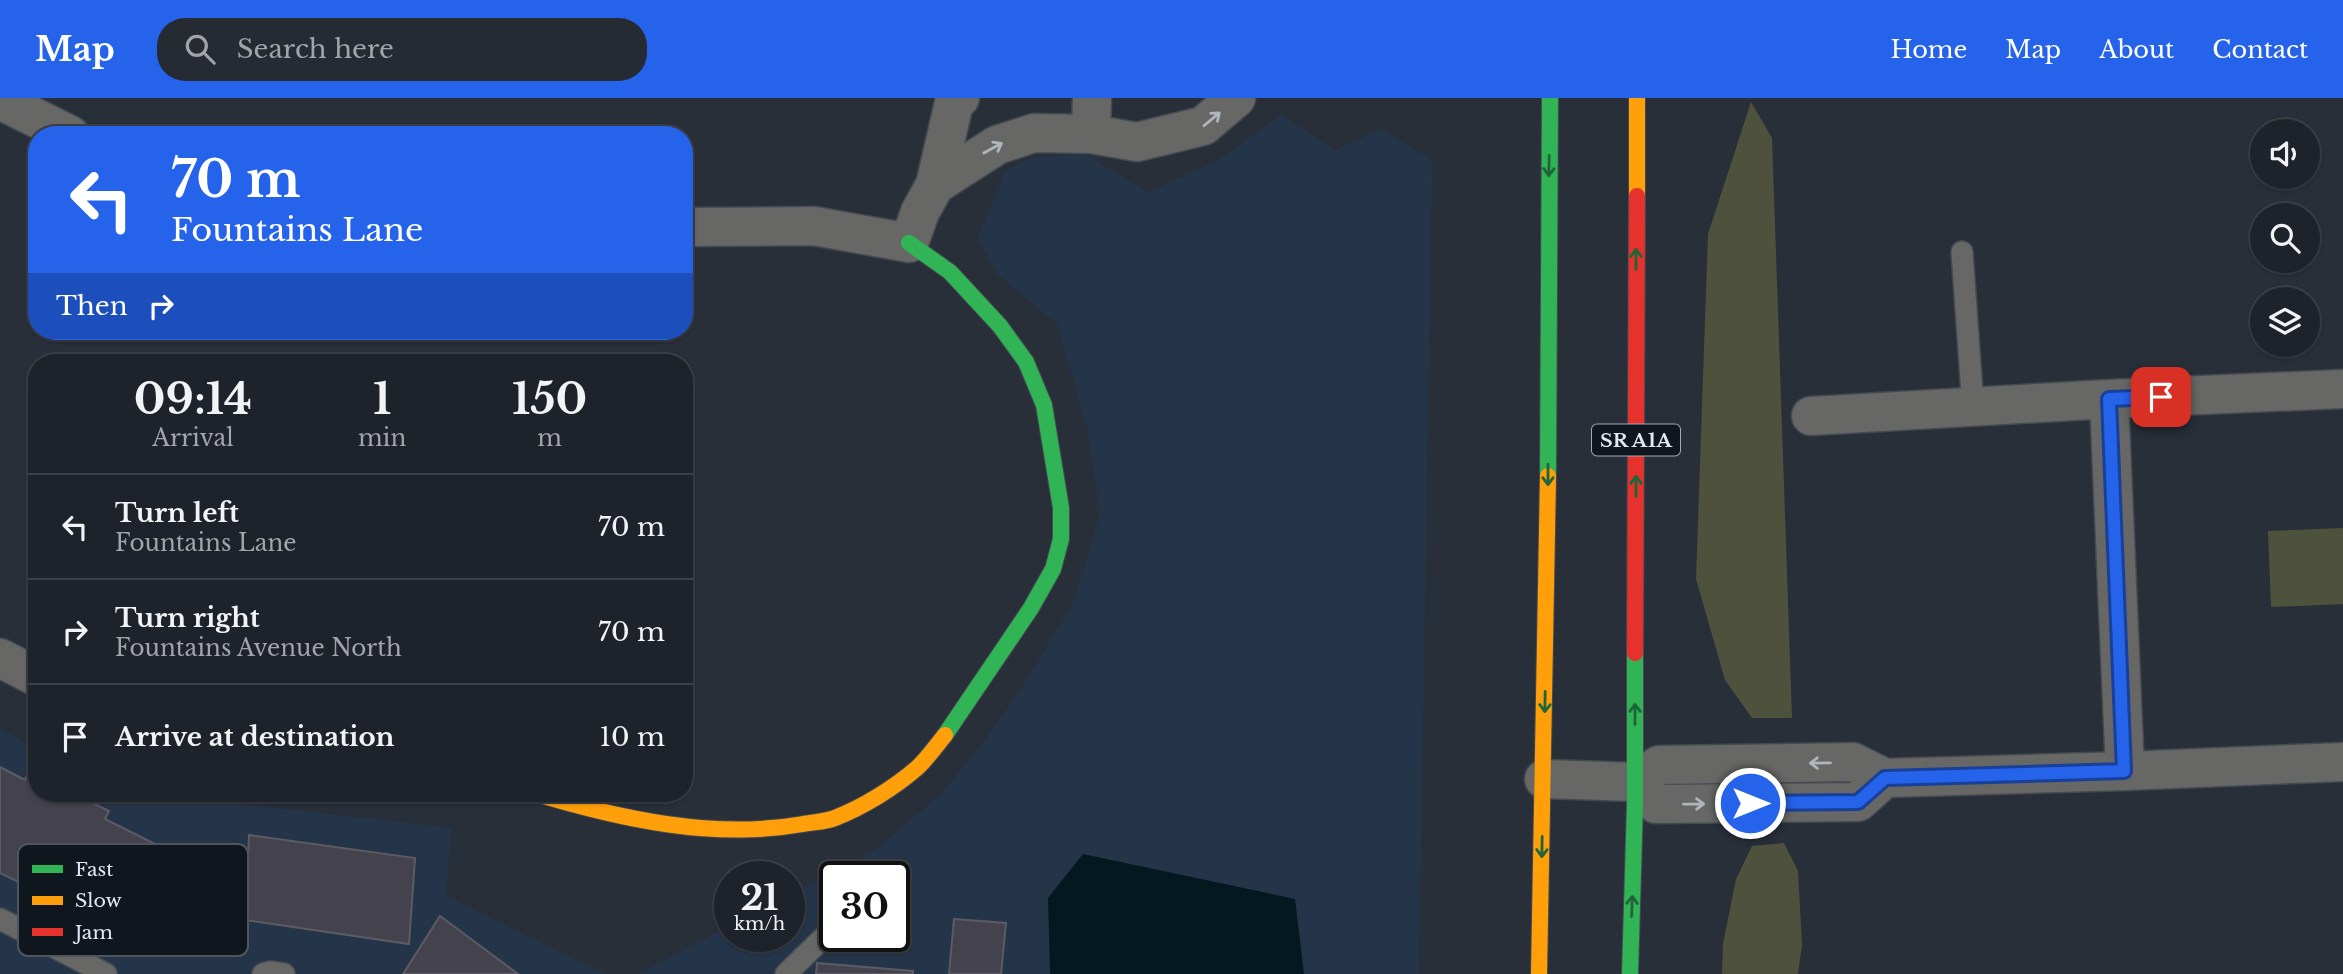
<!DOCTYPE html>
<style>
body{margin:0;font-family:"Libre Baskerville",serif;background:#262b33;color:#f1f3f6;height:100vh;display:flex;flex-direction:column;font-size:26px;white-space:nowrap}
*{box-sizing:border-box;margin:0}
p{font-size:23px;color:#a1a4a9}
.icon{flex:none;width:38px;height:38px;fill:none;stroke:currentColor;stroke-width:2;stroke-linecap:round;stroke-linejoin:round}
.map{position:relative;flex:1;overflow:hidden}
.panel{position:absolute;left:28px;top:256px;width:665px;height:448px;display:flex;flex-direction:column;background:#1e232b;border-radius:28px;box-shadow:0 2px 5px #0004,0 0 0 2px #3c4047}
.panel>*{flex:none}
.top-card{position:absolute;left:28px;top:28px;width:665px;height:214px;border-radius:28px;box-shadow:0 2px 5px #0004,0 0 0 2px #3c4047;background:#2563eb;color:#fff;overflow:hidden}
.fabs{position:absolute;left:2250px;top:21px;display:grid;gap:14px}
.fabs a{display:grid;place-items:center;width:70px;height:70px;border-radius:50%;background:#1e232b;box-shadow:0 2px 5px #0004,0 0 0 2px #3c4047;font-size:35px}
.speed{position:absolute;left:714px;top:763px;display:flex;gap:14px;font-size:35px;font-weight:700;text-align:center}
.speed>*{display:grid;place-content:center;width:91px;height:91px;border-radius:50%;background:#1e232b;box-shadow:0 2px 5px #0004,0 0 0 2px #3c4047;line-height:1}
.speed small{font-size:18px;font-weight:400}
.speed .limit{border:4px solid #111;border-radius:10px;background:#fff;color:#111}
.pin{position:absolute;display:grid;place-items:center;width:60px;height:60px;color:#fff;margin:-30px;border-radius:14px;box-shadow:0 4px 10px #0006}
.me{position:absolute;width:77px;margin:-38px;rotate:90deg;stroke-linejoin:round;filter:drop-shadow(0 0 5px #0008)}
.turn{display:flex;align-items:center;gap:24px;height:147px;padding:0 28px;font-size:32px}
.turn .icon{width:91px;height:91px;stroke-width:2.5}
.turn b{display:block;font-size:49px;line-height:60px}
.then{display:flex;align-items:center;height:66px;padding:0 28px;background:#0003;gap:14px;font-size:26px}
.eta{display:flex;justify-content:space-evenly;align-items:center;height:119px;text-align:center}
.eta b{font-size:42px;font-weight:700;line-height:49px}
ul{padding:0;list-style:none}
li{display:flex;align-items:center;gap:21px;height:105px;padding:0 28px;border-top:2px solid #3c4047}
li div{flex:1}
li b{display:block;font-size:26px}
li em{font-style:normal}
header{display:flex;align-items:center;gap:42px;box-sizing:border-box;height:98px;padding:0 35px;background:#2563eb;color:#fff}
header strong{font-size:33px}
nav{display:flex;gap:38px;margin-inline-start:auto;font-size:24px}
.search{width:490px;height:63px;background:#262b33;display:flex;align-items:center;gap:18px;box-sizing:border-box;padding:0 24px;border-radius:28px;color:#a1a4a9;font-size:26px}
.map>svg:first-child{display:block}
.built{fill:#253549;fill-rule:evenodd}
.green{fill:#4e523d}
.water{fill:#041820}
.building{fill:#44424c;stroke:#5c5b63;stroke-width:2}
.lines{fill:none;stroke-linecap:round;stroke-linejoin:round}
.lane-casing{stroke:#444a51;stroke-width:24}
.street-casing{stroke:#444a51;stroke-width:41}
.fast-casing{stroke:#444a51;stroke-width:18}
.slow-casing{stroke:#444a51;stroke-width:18}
.jam-casing{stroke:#444a51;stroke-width:18}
.lane{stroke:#676765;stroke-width:21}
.street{stroke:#676765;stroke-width:38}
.fast{stroke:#30b455;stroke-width:16}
.slow{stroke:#ff9f0a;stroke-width:16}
.jam{stroke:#e5322d;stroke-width:16}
.oneway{stroke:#b0b5bb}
.oneway2{stroke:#20653a}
.route-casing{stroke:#184099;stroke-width:18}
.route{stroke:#2563eb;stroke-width:12}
.labels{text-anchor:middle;stroke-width:5;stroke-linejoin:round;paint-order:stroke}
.shield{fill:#10161e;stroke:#a2aab4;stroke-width:2}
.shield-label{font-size:19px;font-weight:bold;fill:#e1e9f4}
.key{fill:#10161e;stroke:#4f555e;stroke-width:2}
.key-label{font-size:19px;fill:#e1e9f4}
</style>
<header>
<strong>Map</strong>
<div class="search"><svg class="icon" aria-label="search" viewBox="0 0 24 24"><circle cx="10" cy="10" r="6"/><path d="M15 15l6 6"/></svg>Search here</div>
<nav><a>Home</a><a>Map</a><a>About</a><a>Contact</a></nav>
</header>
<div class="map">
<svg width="2343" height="876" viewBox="0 0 2343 876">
<rect width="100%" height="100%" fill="#282f39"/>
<!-- built -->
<path class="built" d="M1281,17L1336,52L1381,31L1432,62L1419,876H638L730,828V838H789V796L878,750L942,695L988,638L1030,577L1075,501L1100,415L1087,329L1057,226L997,176L978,140L1006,72L1034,59L1085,56L1148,94L1217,63ZM835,779H894V838H835Z
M0,630L37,651V695H144L451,730L446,798L605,876H0Z"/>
<!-- green -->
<path class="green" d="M1751,4L1772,40L1792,620H1752L1725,582L1696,481L1708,136Z
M2343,430V506L2271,509L2268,433Z
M1784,745L1798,773L1802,847L1798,876H1722L1723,846L1736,781L1752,748Z"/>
<!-- water -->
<path class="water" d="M1083,756L1295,801L1304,876H1050L1048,800Z"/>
<!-- building -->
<path class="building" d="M0,669L25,682L29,673L37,677V695H72L109,713L105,721L189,763L142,856L84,826L93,809L50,787L45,797L0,775Z
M249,737L415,760L409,846L245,822Z
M440,818L518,876H403Z
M954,821L1006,825L1001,876H949Z
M817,865L913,873V876H816Z"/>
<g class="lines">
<!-- lane casing -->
<g class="lane-casing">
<path id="lane" d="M1962,154L1973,309
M0,821L106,876
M263,876L271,874L284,876
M786,876L824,839L835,838"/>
</g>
<!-- street casing -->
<g class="street-casing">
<path id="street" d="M0,2L70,37
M1091,36L1092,0
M935,87L997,47L1034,35L1091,36L1137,44L1203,28L1236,0
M684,129L814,128L909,145L920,114L935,87L954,5L960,0
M2109,301L2125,673
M1811,318L2109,301L2343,291
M0,560L37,579
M1544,681L1635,684
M1635,684L1659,667L1853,664L1885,680L2125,673L2343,664
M1635,684L1656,706L1858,704L1885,680"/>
</g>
<!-- fast casing -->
<g class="fast-casing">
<path id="fast" d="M909,145L950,174L1000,228L1026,264L1044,307L1061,410V441L1053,471L1031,510L945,637
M1548,378L1550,0
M1630,876L1635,705V555"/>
</g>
<!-- slow casing -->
<g class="slow-casing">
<path id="slow" d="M1637,98V0
M534,695C620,721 714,742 803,726C813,724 825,724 835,720C863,709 894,690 917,670C927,661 936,648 945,637
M1539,876L1548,378"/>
</g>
<!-- jam casing -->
<g class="jam-casing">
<path id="jam" d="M1635,555L1637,98"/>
</g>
<!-- lane -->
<use href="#lane" class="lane"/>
<!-- street -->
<use href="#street" class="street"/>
<!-- fast -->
<use href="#fast" class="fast"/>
<!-- slow -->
<use href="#slow" class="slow"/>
<!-- jam -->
<use href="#jam" class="jam"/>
</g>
<!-- one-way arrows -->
<defs><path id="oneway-shaft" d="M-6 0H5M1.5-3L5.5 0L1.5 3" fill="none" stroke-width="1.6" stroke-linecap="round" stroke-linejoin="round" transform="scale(1.75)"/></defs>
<g class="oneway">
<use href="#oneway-shaft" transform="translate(1212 21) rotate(-40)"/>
<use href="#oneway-shaft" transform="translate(993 50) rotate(-29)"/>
<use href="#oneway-shaft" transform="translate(1820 665) rotate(179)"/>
<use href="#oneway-shaft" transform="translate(1694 706) rotate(-1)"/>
</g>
<g class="oneway2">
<use href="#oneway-shaft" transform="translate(1549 68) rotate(91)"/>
<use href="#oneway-shaft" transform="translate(1636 161) rotate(-90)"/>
<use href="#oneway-shaft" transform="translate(1548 377) rotate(90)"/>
<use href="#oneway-shaft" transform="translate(1636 388) rotate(-90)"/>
<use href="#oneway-shaft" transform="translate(1545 604) rotate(91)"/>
<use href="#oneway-shaft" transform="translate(1635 616) rotate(-90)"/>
<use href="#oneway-shaft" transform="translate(1542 749) rotate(91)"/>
<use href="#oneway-shaft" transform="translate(1632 808) rotate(-88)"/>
</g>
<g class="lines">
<!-- route casing -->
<g class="route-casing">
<path id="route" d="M1750,705L1858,704L1885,680L2124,673L2109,301L2161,299"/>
</g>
<!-- route -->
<use href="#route" class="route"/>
</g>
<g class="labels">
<!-- shield labels -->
<rect class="shield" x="1592" y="326.5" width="88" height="31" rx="5"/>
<g class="shield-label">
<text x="1636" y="349">SR A1A</text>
</g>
</g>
<!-- legend -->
<rect x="18" y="746" width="230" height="112" rx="10" class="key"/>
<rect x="32" y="767" width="31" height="8" fill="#30b455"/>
<rect x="32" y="798" width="31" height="9" fill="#ff9f0a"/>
<rect x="32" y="830" width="31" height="8" fill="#e5322d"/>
<g class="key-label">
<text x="75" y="778">Fast</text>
<text x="75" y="809">Slow</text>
<text x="75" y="841">Jam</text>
</g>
</svg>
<div class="fabs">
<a><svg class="icon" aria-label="sound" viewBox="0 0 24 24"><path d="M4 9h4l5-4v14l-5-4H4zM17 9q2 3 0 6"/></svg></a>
<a><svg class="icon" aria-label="search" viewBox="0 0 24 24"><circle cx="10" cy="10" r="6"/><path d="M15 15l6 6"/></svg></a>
<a><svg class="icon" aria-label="layers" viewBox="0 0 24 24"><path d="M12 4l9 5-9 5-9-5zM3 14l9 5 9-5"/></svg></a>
</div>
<div class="speed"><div>21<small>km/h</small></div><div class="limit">30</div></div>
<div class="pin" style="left:2161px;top:299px;background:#d93025"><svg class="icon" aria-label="arrive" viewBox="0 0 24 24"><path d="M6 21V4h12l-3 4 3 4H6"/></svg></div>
<svg class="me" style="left:1750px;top:705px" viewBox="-20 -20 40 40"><circle r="17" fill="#2563eb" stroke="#fff" stroke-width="3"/><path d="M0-11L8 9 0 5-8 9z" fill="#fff"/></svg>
<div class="top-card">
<div class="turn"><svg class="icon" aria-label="left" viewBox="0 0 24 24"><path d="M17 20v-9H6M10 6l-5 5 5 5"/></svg><div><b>70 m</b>Fountains Lane</div></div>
<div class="then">Then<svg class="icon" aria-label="right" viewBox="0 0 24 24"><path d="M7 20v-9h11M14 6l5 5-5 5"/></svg></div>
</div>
<section class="panel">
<div class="eta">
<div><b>09:14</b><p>Arrival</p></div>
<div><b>1</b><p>min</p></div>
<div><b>150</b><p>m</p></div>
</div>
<ul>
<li><svg class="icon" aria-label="left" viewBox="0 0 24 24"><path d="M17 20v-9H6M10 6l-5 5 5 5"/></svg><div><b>Turn left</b><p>Fountains Lane</p></div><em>70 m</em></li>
<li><svg class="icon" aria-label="right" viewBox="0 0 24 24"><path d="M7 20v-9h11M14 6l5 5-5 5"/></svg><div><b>Turn right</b><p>Fountains Avenue North</p></div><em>70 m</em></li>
<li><svg class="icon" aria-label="arrive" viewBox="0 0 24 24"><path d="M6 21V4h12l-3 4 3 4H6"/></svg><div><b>Arrive at destination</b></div><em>10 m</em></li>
</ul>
</section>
</div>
